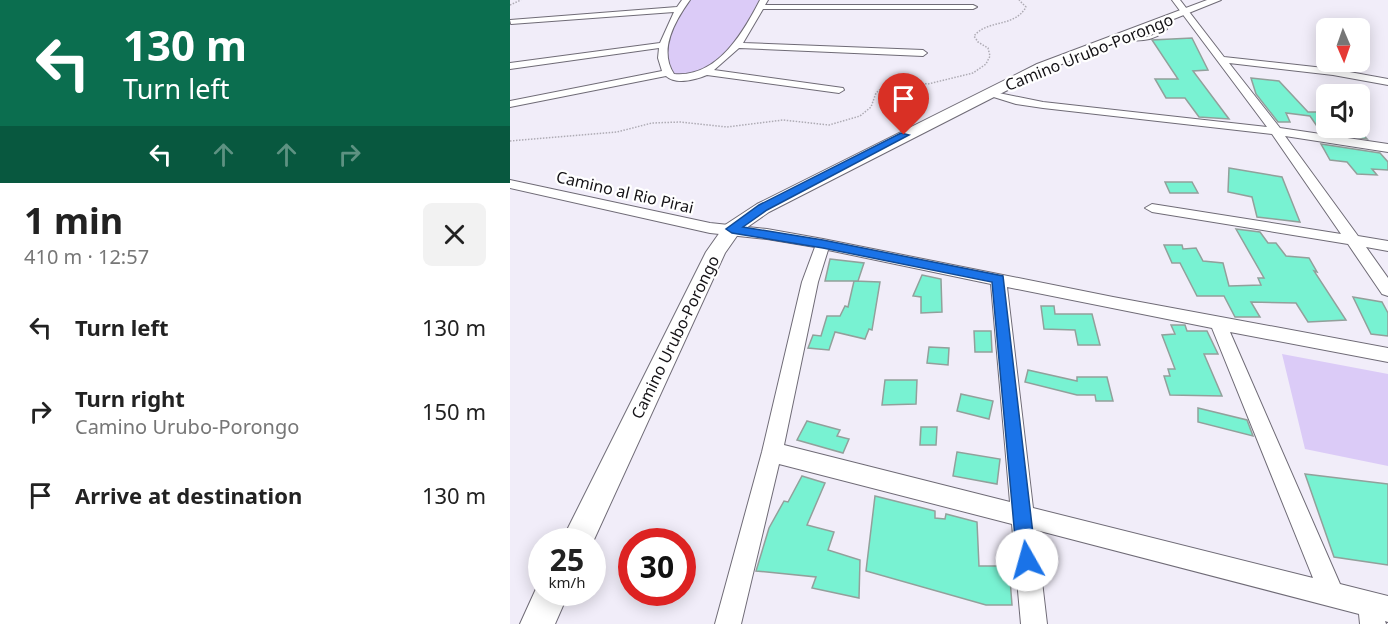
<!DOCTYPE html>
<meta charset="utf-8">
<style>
body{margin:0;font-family:"Noto Sans",sans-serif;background:#f2f2f2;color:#222;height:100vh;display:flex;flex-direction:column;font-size:22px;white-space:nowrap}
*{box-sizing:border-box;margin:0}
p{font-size:20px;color:#767676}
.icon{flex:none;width:33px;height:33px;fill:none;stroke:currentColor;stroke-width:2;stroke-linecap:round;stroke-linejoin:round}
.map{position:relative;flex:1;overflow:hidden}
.details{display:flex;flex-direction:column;background:#fff;width:510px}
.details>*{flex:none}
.top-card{background:#0b6e4f;color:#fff;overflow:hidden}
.needle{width:39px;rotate:178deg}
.tools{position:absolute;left:806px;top:18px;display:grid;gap:12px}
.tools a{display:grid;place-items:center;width:54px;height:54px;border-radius:9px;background:#fff;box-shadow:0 3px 15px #0003;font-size:30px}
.speed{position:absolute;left:18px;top:528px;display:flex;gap:12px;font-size:30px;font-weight:700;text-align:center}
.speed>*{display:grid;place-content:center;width:78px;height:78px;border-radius:50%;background:#fff;box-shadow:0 3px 15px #0003;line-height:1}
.speed small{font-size:15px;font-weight:400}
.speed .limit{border:9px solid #d22;background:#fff;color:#111}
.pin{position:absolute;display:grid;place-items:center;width:51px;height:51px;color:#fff;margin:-62px -26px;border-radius:50% 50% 50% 0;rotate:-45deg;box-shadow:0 0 6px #0007}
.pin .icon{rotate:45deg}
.me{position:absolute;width:66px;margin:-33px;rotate:353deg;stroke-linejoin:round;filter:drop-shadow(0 0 4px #0008)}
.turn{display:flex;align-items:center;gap:21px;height:126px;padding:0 24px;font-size:27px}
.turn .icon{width:78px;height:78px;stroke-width:2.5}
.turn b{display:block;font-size:42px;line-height:51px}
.lanes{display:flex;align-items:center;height:57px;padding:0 24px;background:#0003;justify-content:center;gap:30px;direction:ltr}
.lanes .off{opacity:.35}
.round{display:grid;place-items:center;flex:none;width:63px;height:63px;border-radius:9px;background:#f2f2f2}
.summary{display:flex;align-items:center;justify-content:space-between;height:102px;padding:0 24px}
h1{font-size:36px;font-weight:700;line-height:45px}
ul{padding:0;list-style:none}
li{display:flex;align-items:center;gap:18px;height:84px;padding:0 24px}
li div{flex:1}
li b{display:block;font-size:22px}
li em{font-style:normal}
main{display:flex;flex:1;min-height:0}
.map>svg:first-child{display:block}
.green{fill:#dbcbf7}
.building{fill:#78f2d2;stroke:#92a09b;stroke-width:1.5}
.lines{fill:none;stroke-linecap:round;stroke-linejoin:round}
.service-casing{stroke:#6f6b76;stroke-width:2}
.minor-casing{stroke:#6f6b76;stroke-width:2}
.secondary-casing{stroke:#6f6b76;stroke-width:2}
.path{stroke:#aeabb4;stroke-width:1.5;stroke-dasharray:1.5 1.5;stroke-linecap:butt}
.service{fill:#fff;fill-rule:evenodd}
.minor{fill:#fff;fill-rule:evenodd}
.secondary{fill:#fff;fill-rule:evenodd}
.route{fill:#1a73e8;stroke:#114b97;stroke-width:1.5}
.labels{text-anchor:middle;stroke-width:4.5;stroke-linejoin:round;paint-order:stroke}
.street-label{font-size:16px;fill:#141216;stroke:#fff}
</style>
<main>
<section class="details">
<div class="top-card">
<div class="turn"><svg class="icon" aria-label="left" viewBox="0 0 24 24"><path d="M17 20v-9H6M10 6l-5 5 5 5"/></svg><div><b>130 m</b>Turn left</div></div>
<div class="lanes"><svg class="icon" aria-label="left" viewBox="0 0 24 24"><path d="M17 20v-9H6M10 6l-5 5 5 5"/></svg><svg class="icon off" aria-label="ahead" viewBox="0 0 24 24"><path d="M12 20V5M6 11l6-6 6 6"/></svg><svg class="icon off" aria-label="ahead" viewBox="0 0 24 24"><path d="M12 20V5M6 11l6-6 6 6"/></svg><svg class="icon off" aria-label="right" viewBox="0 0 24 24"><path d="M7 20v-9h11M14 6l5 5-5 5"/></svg></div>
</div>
<div class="summary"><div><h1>1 min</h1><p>410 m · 12:57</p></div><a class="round"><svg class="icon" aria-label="close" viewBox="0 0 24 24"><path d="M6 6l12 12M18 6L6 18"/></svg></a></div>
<ul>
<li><svg class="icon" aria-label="left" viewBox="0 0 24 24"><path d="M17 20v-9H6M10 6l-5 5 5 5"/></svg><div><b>Turn left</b></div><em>130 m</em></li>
<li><svg class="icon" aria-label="right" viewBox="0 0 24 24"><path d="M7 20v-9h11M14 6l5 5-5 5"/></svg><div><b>Turn right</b><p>Camino Urubo-Porongo</p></div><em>150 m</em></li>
<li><svg class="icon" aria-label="arrive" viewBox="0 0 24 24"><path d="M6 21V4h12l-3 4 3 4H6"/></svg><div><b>Arrive at destination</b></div><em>130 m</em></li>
</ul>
</section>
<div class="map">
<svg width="878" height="624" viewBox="0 0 878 624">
<rect width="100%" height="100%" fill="#f1edf9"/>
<!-- green -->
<path class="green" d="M179,0H249C236,26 218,59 190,72C184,75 174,75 167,76C145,58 167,19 179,0Z
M772,354L878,374V466L795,449Z"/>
<!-- building -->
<path class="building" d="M682,38L698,70L683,71L719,119L689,117L675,98H656L645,79H668L642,40Z
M741,78L769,81L798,112H816V128H847L857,139L811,132L800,116L776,113L780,122H768L746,94Z
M811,144L870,153L878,162V170L862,169L867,175L847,174L837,162L820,160Z
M719,168L772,177L790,222L747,217L742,197L718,192Z
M655,182H682L688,193H660Z
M726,229L750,232L758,243H766L776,256L799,258L807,272L804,271L836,320L798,322L786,303L741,302L750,317H725L714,296H687L670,263H662L654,245H672L673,249L686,248L693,261L713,263L719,286L751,285L748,278H754Z
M320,259L354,263L348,281H315Z
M412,275L431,279L432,312L411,313V297L403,296Z
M344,281L370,282L362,330L359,329L355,339L325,332L319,350L298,348L303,335L311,336L317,316H330L335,306L338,307Z
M843,297L872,302L878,313V336L861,334Z
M531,306H544L545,314H582L590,345H568L565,330L534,329Z
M661,325H675L677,331H697L708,354H694L712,396L660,395L654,376H660L658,369H665L652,335L665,334Z
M464,331H481L482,352H465Z
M419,347L439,348L438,365L417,363Z
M518,370L567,381V377H597L603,401H586L585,395H567L515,382Z
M375,380H407L406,404L372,405Z
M451,394L483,401L479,419L447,411Z
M688,408L737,420L743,436L688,422Z
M297,421L330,430L327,436L339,439L333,453L287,440Z
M411,427H427L426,445H410Z
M447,452L490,459L487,484L443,476Z
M795,474L878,484V565L824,557Z
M292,476L315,483L297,525L324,532L318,550L350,560L349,598L302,588L306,577L246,571L259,528L274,501L278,502Z
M365,496L425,511V518L435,519L436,514L467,522L469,566H499L502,605H476L356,571Z"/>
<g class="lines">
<!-- service casing -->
<g class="service-casing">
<path id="service" d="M651,20L657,29C644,42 624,43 607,37L609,36C625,39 640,40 653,29L649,21Z"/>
</g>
<!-- minor casing -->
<g class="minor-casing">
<path id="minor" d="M172,0H180C165,21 148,50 164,74C207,78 233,33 250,0H258L255,5H463L467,7L463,9H253L233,43L413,50L417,53L413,56L229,48L204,70L333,88L334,90L329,93L197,75C185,80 166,85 156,76L0,107V101L152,71L148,58L149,48L0,69V63L150,43L164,12L1,24L0,20L167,7Z
M662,0H670L714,57L823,69L878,79V85L823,75L719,63L770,128L878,144V152L775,136L848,236L878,241V251L856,247L878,278V296L872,294L838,244L642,212L635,208L642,204L831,234L762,134L533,108L506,104L474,94L479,91L533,102L757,127Z
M0,180L200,223L257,229L313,239L603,297L878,348V362L720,332L830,584L878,596V622L875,621L876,624H850L849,614L526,530L537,624H511L502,524L269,464L231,624H205L252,452L292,282L305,247L257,239L200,233L0,188ZM318,250L481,284L500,502L274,445L308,282ZM497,287L702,328L803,578L523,508Z"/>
</g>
<!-- secondary casing -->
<g class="secondary-casing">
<path id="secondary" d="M697,0H711L537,70L259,212L229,233L215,253L82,544V542H51L196,252L215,225L247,204L527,64Z
M30,580L32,592H59L45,624H10Z"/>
</g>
<!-- path -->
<path class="path" d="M0,5L11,0
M0,141L107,132L142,123L170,122L217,127L273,120L319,125L350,116L361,107L366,93L374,86L396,82L418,84L463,73L476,64L480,56L478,48L468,42L464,36C478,19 504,28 516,7L509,0"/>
<!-- service -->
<use href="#service" class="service"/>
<!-- minor -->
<use href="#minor" class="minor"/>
<!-- secondary -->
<use href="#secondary" class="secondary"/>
</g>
<!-- route -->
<path class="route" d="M391,133L399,135L257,210L233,227L313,240L493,276L526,560L524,567L517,570L510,567L507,560L482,282L313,248L222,233L216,229L249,205Z"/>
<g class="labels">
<!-- street labels -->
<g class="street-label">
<text transform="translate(579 52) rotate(-22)" y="6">Camino Urubo-Porongo</text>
<text transform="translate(115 192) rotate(13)" y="6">Camino al Rio Pirai</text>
<text transform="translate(165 337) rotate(-64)" y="6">Camino Urubo-Porongo</text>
</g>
</g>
</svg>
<div class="tools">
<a><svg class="needle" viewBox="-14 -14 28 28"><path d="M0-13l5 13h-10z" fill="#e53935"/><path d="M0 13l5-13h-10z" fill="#767676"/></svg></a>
<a><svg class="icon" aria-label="sound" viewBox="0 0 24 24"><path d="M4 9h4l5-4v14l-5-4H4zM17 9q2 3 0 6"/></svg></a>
</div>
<div class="speed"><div>25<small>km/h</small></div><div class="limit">30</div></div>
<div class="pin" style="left:394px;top:135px;background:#d93025"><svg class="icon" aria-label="arrive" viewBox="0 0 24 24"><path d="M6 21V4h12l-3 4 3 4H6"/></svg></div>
<svg class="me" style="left:517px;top:560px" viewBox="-20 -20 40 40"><circle r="19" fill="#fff"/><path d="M0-13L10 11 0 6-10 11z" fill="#1a73e8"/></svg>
</div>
</main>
